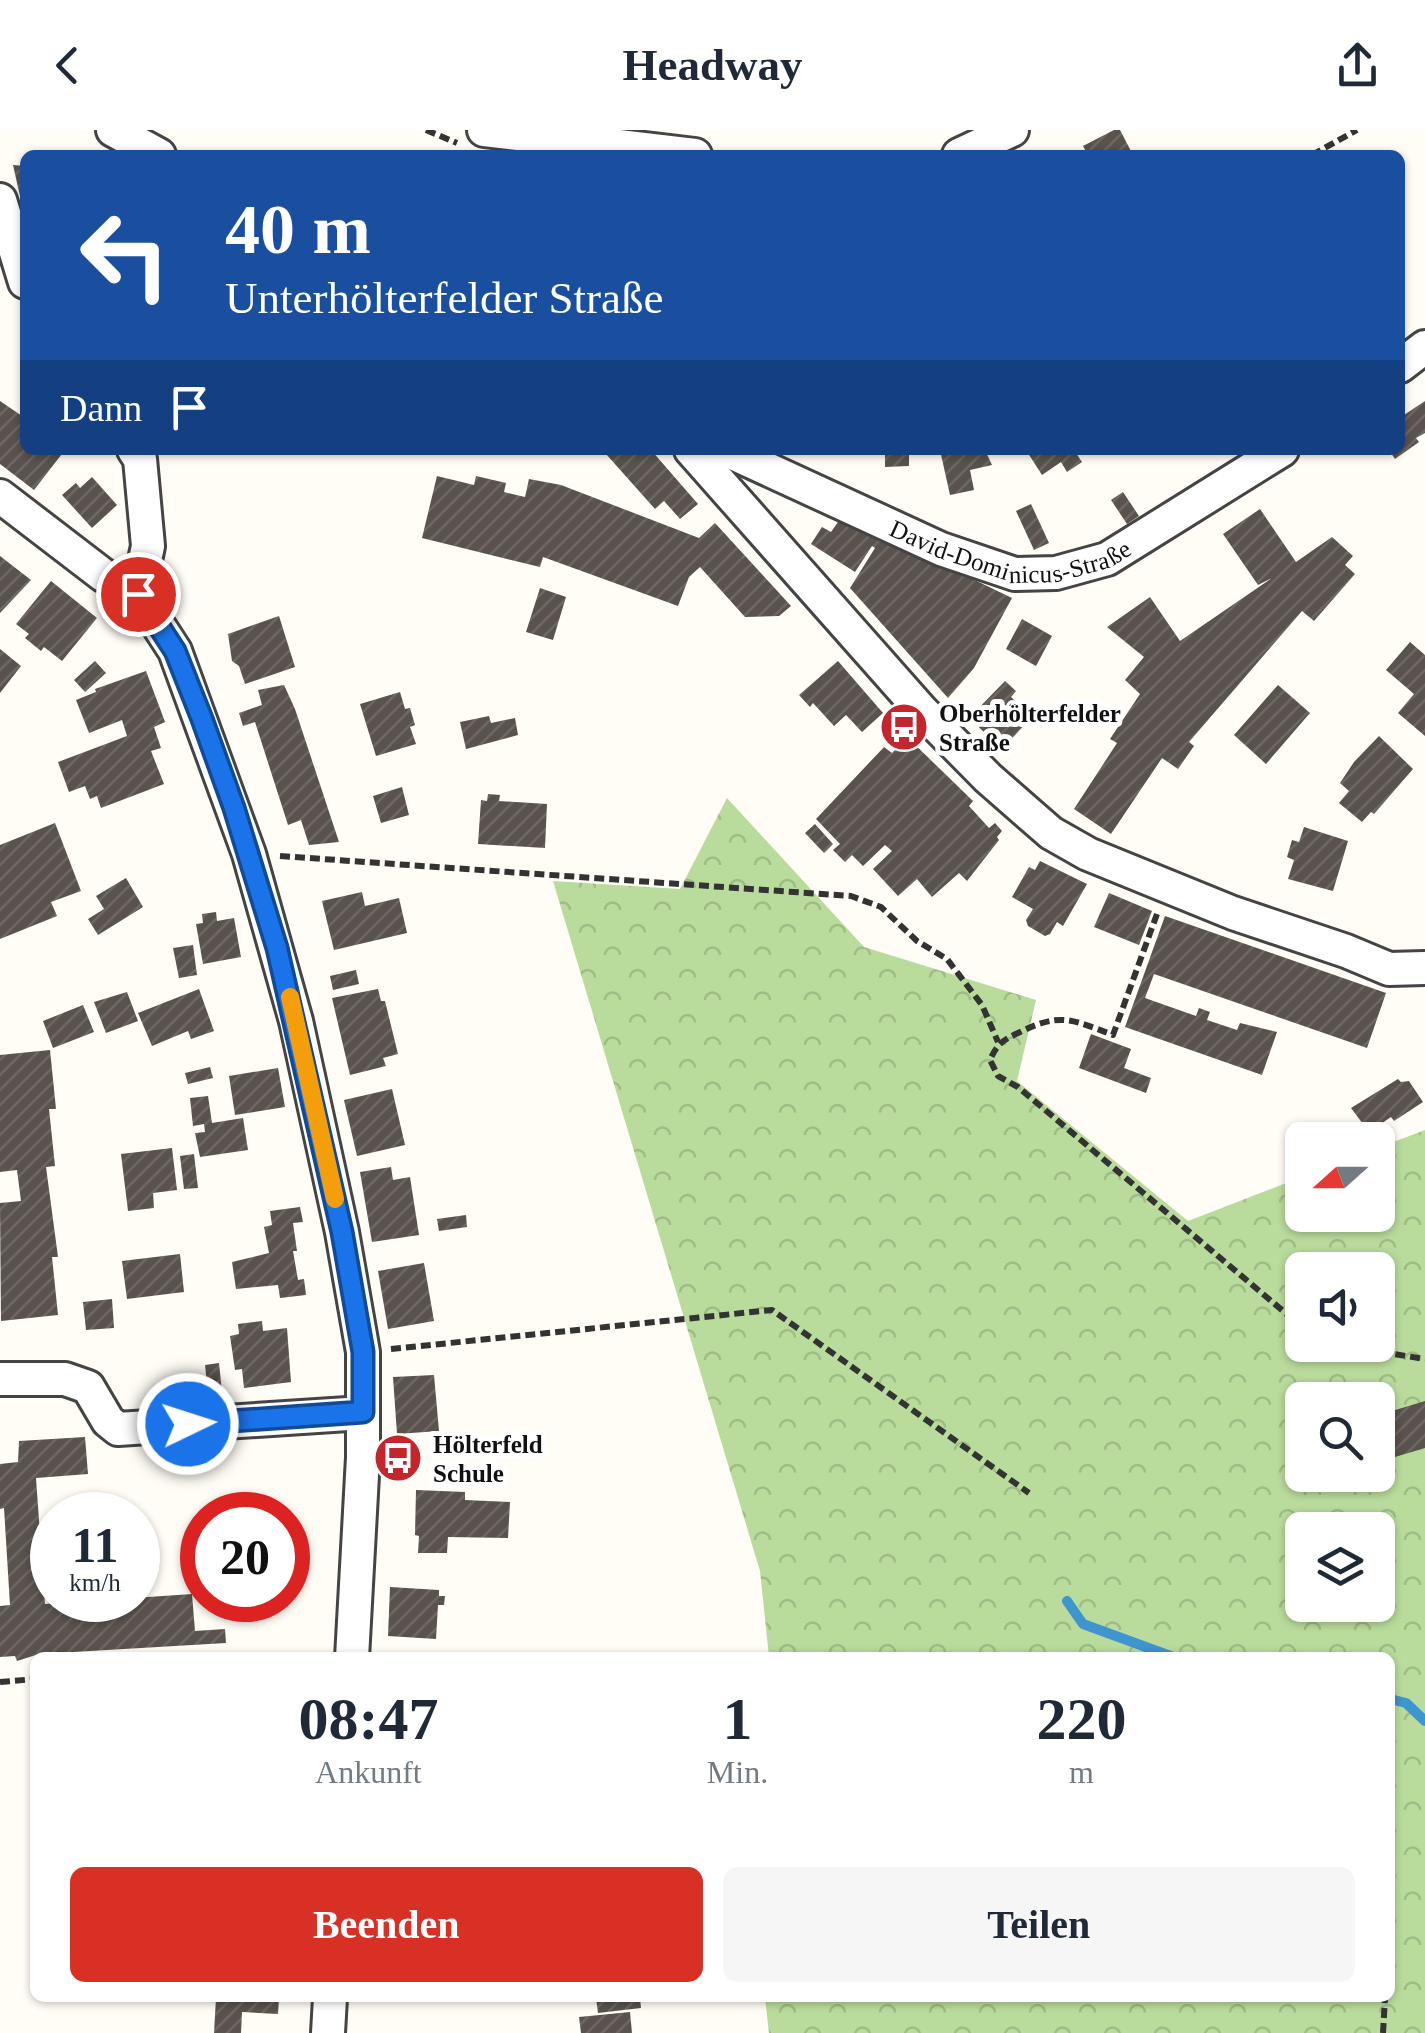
<!DOCTYPE html>
<html lang="de">
<meta charset="utf-8">
<style>
body{margin:0;font-family:Georgia,serif;background:#f6f6f7;color:#1f2937;height:100vh;display:flex;flex-direction:column;font-size:38px;white-space:nowrap}
*{box-sizing:border-box;margin:0}
p{font-size:32px;color:#747a83}
.icon{flex:none;width:55px;height:55px;fill:none;stroke:currentColor;stroke-width:2;stroke-linecap:round;stroke-linejoin:round}
.map{position:relative;flex:1;overflow:hidden}
.side{position:absolute;left:30px;top:1522px;width:1365px;height:350px;display:flex;flex-direction:column;background:#fff;border-radius:15px;box-shadow:0 2px 8px #0004}
.side>*{flex:none}
.banner{position:absolute;left:20px;top:20px;width:1385px;height:305px;border-radius:15px;box-shadow:0 2px 8px #0004;background:#1a4fa0;color:#fff;overflow:hidden}
.needle{width:65px;rotate:249deg}
.controls{position:absolute;left:1285px;top:992px;display:grid;gap:20px}
.controls a{display:grid;place-items:center;width:110px;height:110px;border-radius:15px;background:#fff;box-shadow:0 2px 8px #0004;font-size:50px}
.speed{position:absolute;left:30px;top:1362px;display:flex;gap:20px;font-size:50px;font-weight:700;text-align:center}
.speed>*{display:grid;place-content:center;width:130px;height:130px;border-radius:50%;background:#fff;box-shadow:0 2px 8px #0004;line-height:1}
.speed small{font-size:25px;font-weight:400}
.speed .limit{border:15px solid #d22;background:#fff;color:#111}
.pin{position:absolute;display:grid;place-items:center;width:85px;height:85px;color:#fff;margin:-42px;border:5px solid #fff;border-radius:50%;box-shadow:0 2px 10px #0007}
.me{position:absolute;width:110px;margin:-55px;rotate:86deg;stroke-linejoin:round;filter:drop-shadow(0 0 8px #0008)}
.turn{display:flex;align-items:center;gap:35px;height:210px;padding:0 40px;font-size:45px}
.turn .icon{width:130px;height:130px;stroke-width:2.5}
.turn b{display:block;font-size:70px;line-height:85px}
.then{display:flex;align-items:center;height:95px;padding:0 40px;background:#0003;gap:20px;font-size:38px}
.eta{display:flex;justify-content:space-evenly;align-items:center;height:170px;text-align:center}
.eta b{font-size:60px;font-weight:700;line-height:70px}
.action{display:flex;gap:20px;margin-top:auto;padding:20px 40px}
.action a{flex:1;height:115px;border-radius:15px;background:#d93025;color:#fff;font-size:40px;font-weight:700;line-height:115px;text-align:center}
.action a+a{background:#f6f6f7;color:#1f2937}
header{display:flex;justify-content:space-between;align-items:center;height:130px;padding:0 40px;background:#fff;font-size:45px;font-weight:700}
.map>svg:first-child{display:block}
.forest{fill:url(#forest-crowns);fill-rule:evenodd}
.lines{fill:none;stroke-linecap:round;stroke-linejoin:round}
.stream{stroke:#3f96cf;stroke-width:10}
.building{fill:url(#building-hatch)}
.minor-casing{stroke:#444;stroke-width:38}
.path{stroke:#333;stroke-width:6;stroke-dasharray:10 5;stroke-linecap:butt}
.minor{stroke:#fff;stroke-width:32}
.route-casing{stroke:#114b97;stroke-width:25}
.route{stroke:#1a73e8;stroke-width:18}
.slow{stroke:#f59e0b;stroke-width:18}
.labels{text-anchor:middle;stroke-width:10;stroke-linejoin:round;paint-order:stroke}
.street-label{font-size:25px;fill:#111;stroke:#fff}
.poi-label{font-size:25px;font-weight:bold;fill:#111;stroke:#fff;text-anchor:start}
</style>
<header><svg class="icon" aria-label="back" viewBox="0 0 24 24"><path d="M15 5l-7 7 7 7"/></svg>Headway<svg class="icon" aria-label="share" viewBox="0 0 24 24"><path d="M12 15V3M7 8l5-5 5 5M5 13v7h14v-7"/></svg></header>
<div class="map">
<svg width="1425" height="1903" viewBox="0 0 1425 1903">
<defs>
<pattern id="forest-crowns" width="20" height="18" patternUnits="userSpaceOnUse" patternTransform="scale(2.5)"><rect width="20" height="18" fill="#b9dc9c"/><path d="M2 6a3 3 0 1 1 6 0M12 15a3 3 0 1 1 6 0" fill="none" stroke="#9ebc85"/></pattern>
<pattern id="building-hatch" width="6" height="6" patternUnits="userSpaceOnUse" patternTransform="scale(2.5)"><rect width="6" height="6" fill="#5a524d"/><path d="M-1 1l2-2M0 6l6-6M5 7l2-2" fill="none" stroke="#6d6662"/></pattern>
</defs>
<rect width="100%" height="100%" fill="#fffdf5"/>
<!-- forest -->
<path class="forest" d="M727,668L864,817L1036,870L1017,951L1188,1091L1302,1047V1085H1378V1018L1425,1000V1903H769L765,1868H1390V1528L769,1527L760,1441L553,751L680,759ZM1302,1140H1378V1215H1302ZM1302,1270H1378V1345H1302ZM1302,1400H1378V1475H1302Z"/>
<g class="lines">
<!-- stream -->
<path class="stream" d="M1067,1471L1083,1494L1176,1528
M1390,1569L1406,1573L1425,1591"/>
</g>
<!-- building -->
<path class="building" d="M1114,0H1120L1133,25H1088L1083,16Z
M37,20L69,22V25H36Z
M13,35L25,36V66H20Z
M0,271L25,288V320H65L34,360L0,334Z
M1425,271V303L1416,308L1419,312L1395,329L1389,320H1400V293L1404,291L1401,287Z
M608,320H651L698,374L680,389L664,371L655,379L606,324Z
M885,320H909V336L885,337Z
M940,320H985L992,335L970,340L974,360L950,365Z
M1026,320H1074L1082,332L1067,342L1061,332L1042,345Z
M437,346L474,355L476,346L506,353L504,362L525,367L529,349L561,355L699,408L715,393L791,476L779,486L745,487L700,437L689,447L678,476L543,427L540,437L422,408Z
M92,347L117,375L92,398L62,365L76,353L80,358Z
M1123,362L1139,386L1127,394L1111,370Z
M1031,374L1049,413L1034,420L1016,381Z
M1260,379L1296,432L1332,407L1353,426L1345,435L1355,444L1314,491L1302,481L1189,612L1194,616L1178,639L1162,628L1111,704L1074,679L1117,613L1110,609L1140,564L1125,550L1144,527L1107,497L1150,467L1180,511L1272,448L1258,455L1223,404Z
M842,386L1012,468L974,538L948,568L850,458L875,418L872,416L855,442L811,414L822,397L831,402Z
M0,426L31,450L0,483Z
M51,451L97,488L62,531L44,517L41,521L25,508L29,504L16,494Z
M540,458L566,467L553,510L526,502Z
M279,486L295,537L245,554L239,536L232,531L228,504Z
M1022,489L1052,506L1036,536L1006,519Z
M1410,512L1425,525V606L1398,583L1414,564L1386,540Z
M0,519L21,536L0,563Z
M95,531L106,543L85,562L74,550Z
M838,531L883,583L862,602L846,585L834,596L813,573L810,577L799,565Z
M146,541L165,592L154,597L161,618L151,621L164,654L101,678L97,666L90,669L85,656L69,662L58,632L127,606L122,590L89,603L76,570L96,562L95,559Z
M1005,551L1016,561L1011,567L1032,587L1002,619L969,588Z
M284,555L295,579L339,712L309,715L301,690L288,695L255,592L243,596L239,583L262,575L258,560Z
M1278,555L1310,583L1266,634L1234,605Z
M400,562L405,579L410,578L415,595L410,597L416,614L376,626L360,574Z
M489,586L491,593L515,588L518,605L466,619L460,592Z
M1379,606L1413,639L1374,684L1371,682L1362,692L1339,673L1349,661L1340,653L1354,632Z
M907,607L973,671L969,676L989,698L995,693L1002,701L997,707L999,710L967,751L959,743L932,767L917,749L898,766L873,739L892,721L885,715L863,736L852,725L845,732L833,720L840,714L816,689L884,617L892,623Z
M402,657L409,685L381,693L373,666Z
M488,664L500,665L499,671L547,674L545,718L478,714L481,670L487,671Z
M55,693L81,761L51,772L57,786L0,809V715Z
M815,694L833,714L824,723L805,703Z
M1304,697L1348,711L1333,761L1288,749L1294,730L1287,727L1292,710L1299,712Z
M1040,731L1087,754L1063,796L1057,792L1050,804L1045,806L1028,796L1026,790L1033,779L1012,767L1029,737L1035,740Z
M126,748L143,777L98,805L88,789L104,779L96,766Z
M362,762L365,776L399,768L407,803L334,820L322,771Z
M1109,763L1152,781L1139,815L1094,797Z
M216,782L217,791L234,788L241,827L203,834L196,794L203,793L202,784Z
M1165,786L1386,863L1367,918L1154,844L1145,868L1196,886L1199,878L1210,882L1207,890L1237,900L1240,893L1277,902L1262,945L1125,897Z
M193,815L197,845L179,848L173,818Z
M356,840L359,854L333,860L330,846Z
M199,859L214,901L191,909L188,901L152,916L138,883Z
M378,859L381,871H385L398,924L383,928L386,936L350,945L332,868Z
M127,862L138,891L106,903L94,872Z
M83,875L94,902L53,918L43,891Z
M1091,904L1131,919L1124,938L1151,948L1146,963L1079,938Z
M50,920L56,979H49L55,1036L46,1037L58,1127H52L58,1185L1,1191L0,1073L21,1071L17,1040L0,1042V925Z
M210,937L213,948L188,954L185,943Z
M278,938L285,977L235,985L229,946Z
M1398,949L1401,952L1409,951L1423,972L1394,991L1391,987L1369,1002L1351,978Z
M392,959L405,1015L357,1026L344,970Z
M208,966L212,993L243,988L248,1020L200,1027L195,1003L205,1002L204,994L193,996L190,968Z
M172,1018L177,1060L153,1063L154,1078L128,1081L121,1024Z
M194,1024L198,1058L184,1059L180,1026Z
M391,1037L393,1050L410,1047L419,1105L372,1112L360,1042Z
M300,1077L303,1092L293,1093L297,1121H293L298,1150L304,1149L306,1165L280,1168L278,1155L236,1159L232,1132L269,1123L264,1097L272,1095L270,1081Z
M466,1085L467,1097L439,1101L437,1089Z
M180,1124L184,1162L127,1169L122,1131Z
M424,1133L434,1191L388,1199L378,1141Z
M112,1169L114,1198L86,1200L83,1172Z
M262,1191L263,1201L287,1198L291,1252L244,1258L242,1239L235,1240L230,1206L239,1204L238,1194Z
M219,1233L222,1262L208,1263L205,1235Z
M434,1245L439,1301L397,1304L393,1247Z
M1425,1271V1318L1395,1327L1382,1284Z
M85,1307L88,1344L36,1348L45,1474L192,1464L195,1501L225,1499L226,1513L39,1524L17,1531L15,1526L0,1527V1476L10,1475L4,1378L0,1379V1334L18,1332L19,1311Z
M416,1360L465,1362V1370L510,1372L508,1408L448,1407L447,1423H418L419,1406L415,1405Z
M390,1457L439,1460V1466H445L444,1475H438L436,1509L388,1506Z
M216,1868H279L278,1884L242,1882L241,1903H214Z
M596,1868H640L641,1878L598,1883Z
M630,1882L632,1903H581L579,1887Z"/>
<g class="lines">
<!-- minor casing -->
<g class="minor-casing">
<g id="minor">
<path d="M113,0L159,25"/>
<path d="M484,0L695,25"/>
<path d="M959,25L1012,0"/>
<path d="M0,70L25,152"/>
<path d="M1400,236L1425,217"/>
<path d="M134,320L140,329L148,416L138,464"/>
<path d="M691,320L922,581L988,648L1051,703L1088,724L1233,783L1346,821L1389,839L1425,838"/>
<path id="s1" d="M726,320L941,419L1015,444L1056,443L1107,429L1282,320"/>
<path d="M0,366L103,445L138,464L175,521L249,724L296,891L342,1102L363,1222V1327L352,1528"/>
<path d="M0,1249H65L88,1257L108,1291L118,1299L363,1283"/>
<path d="M328,1903L330,1868"/>
</g>
</g>
<!-- path -->
<path class="path" d="M426,0L457,13
M1312,25L1357,0
M280,726L851,766L881,777L917,811L947,829L982,875L998,912
M1157,784L1113,905C1071,889 1060,882 1018,903C1003,910 997,914 990,930L998,946L1018,957L1302,1197
M1336,1215L1425,1229
M391,1219L772,1180L1029,1363
M0,1552L35,1549
M1383,1903L1385,1868"/>
<!-- minor -->
<use href="#minor" class="minor"/>
</g>
<g class="lines">
<!-- route casing -->
<g class="route-casing">
<path id="route" d="M138,464L175,521L202,589L234,678L277,818L342,1102L363,1222V1282L188,1294"/>
</g>
<!-- route -->
<use href="#route" class="route"/>
<!-- slow -->
<path class="slow" d="M290,867L335,1069"/>
</g>
<!-- icons -->
<defs>
<g id="bus-disc" transform="scale(2.5)"><circle r="9.5" fill="#c4262e" stroke="#fff"/><path d="M-5-6H5V4H4V6H2V4H-2V6H-4V4H-5ZM-3.5-4V0h7V-4ZM-3.5 1.2v1.5H-2V1.2ZM2 1.2v1.5H3.5V1.2Z" fill="#fff"/></g>
</defs>
<g fill-rule="evenodd">
<use href="#bus-disc" x="904" y="597"/>
<use href="#bus-disc" x="398" y="1328"/>
</g>
<g class="labels">
<!-- street labels -->
<g class="street-label">
<text dy="9" stroke="none"><textPath href="#s1" startOffset="308">David-Dominicus-Straße</textPath></text>
</g>
<!-- poi labels -->
<g class="poi-label">
<text x="939" y="592">Oberhölterfelder<tspan x="939" dy="29">Straße</tspan></text>
<text x="433" y="1323">Hölterfeld<tspan x="433" dy="29">Schule</tspan></text>
</g>
</g>
</svg>
<div class="controls">
<a><svg class="needle" viewBox="-14 -14 28 28"><path d="M0-13l5 13h-10z" fill="#e53935"/><path d="M0 13l5-13h-10z" fill="#747a83"/></svg></a>
<a><svg class="icon" aria-label="sound" viewBox="0 0 24 24"><path d="M4 9h4l5-4v14l-5-4H4zM17 9q2 3 0 6"/></svg></a>
<a><svg class="icon" aria-label="search" viewBox="0 0 24 24"><circle cx="10" cy="10" r="6"/><path d="M15 15l6 6"/></svg></a>
<a><svg class="icon" aria-label="layers" viewBox="0 0 24 24"><path d="M12 4l9 5-9 5-9-5zM3 14l9 5 9-5"/></svg></a>
</div>
<div class="speed"><div>11<small>km/h</small></div><div class="limit">20</div></div>
<div class="pin" style="left:138px;top:464px;background:#d93025"><svg class="icon" aria-label="arrive" viewBox="0 0 24 24"><path d="M6 21V4h12l-3 4 3 4H6"/></svg></div>
<svg class="me" style="left:188px;top:1294px" viewBox="-20 -20 40 40"><circle r="17" fill="#1a73e8" stroke="#fff" stroke-width="3"/><path d="M0-11L8 9 0 5-8 9z" fill="#fff"/></svg>
<div class="banner">
<div class="turn"><svg class="icon" aria-label="left" viewBox="0 0 24 24"><path d="M17 20v-9H6M10 6l-5 5 5 5"/></svg><div><b>40 m</b>Unterhölterfelder Straße</div></div>
<div class="then">Dann<svg class="icon" aria-label="arrive" viewBox="0 0 24 24"><path d="M6 21V4h12l-3 4 3 4H6"/></svg></div>
</div>
<section class="side">
<div class="eta">
<div><b>08:47</b><p>Ankunft</p></div>
<div><b>1</b><p>Min.</p></div>
<div><b>220</b><p>m</p></div>
</div>
<div class="action"><a>Beenden</a><a>Teilen</a></div>
</section>
</div>
